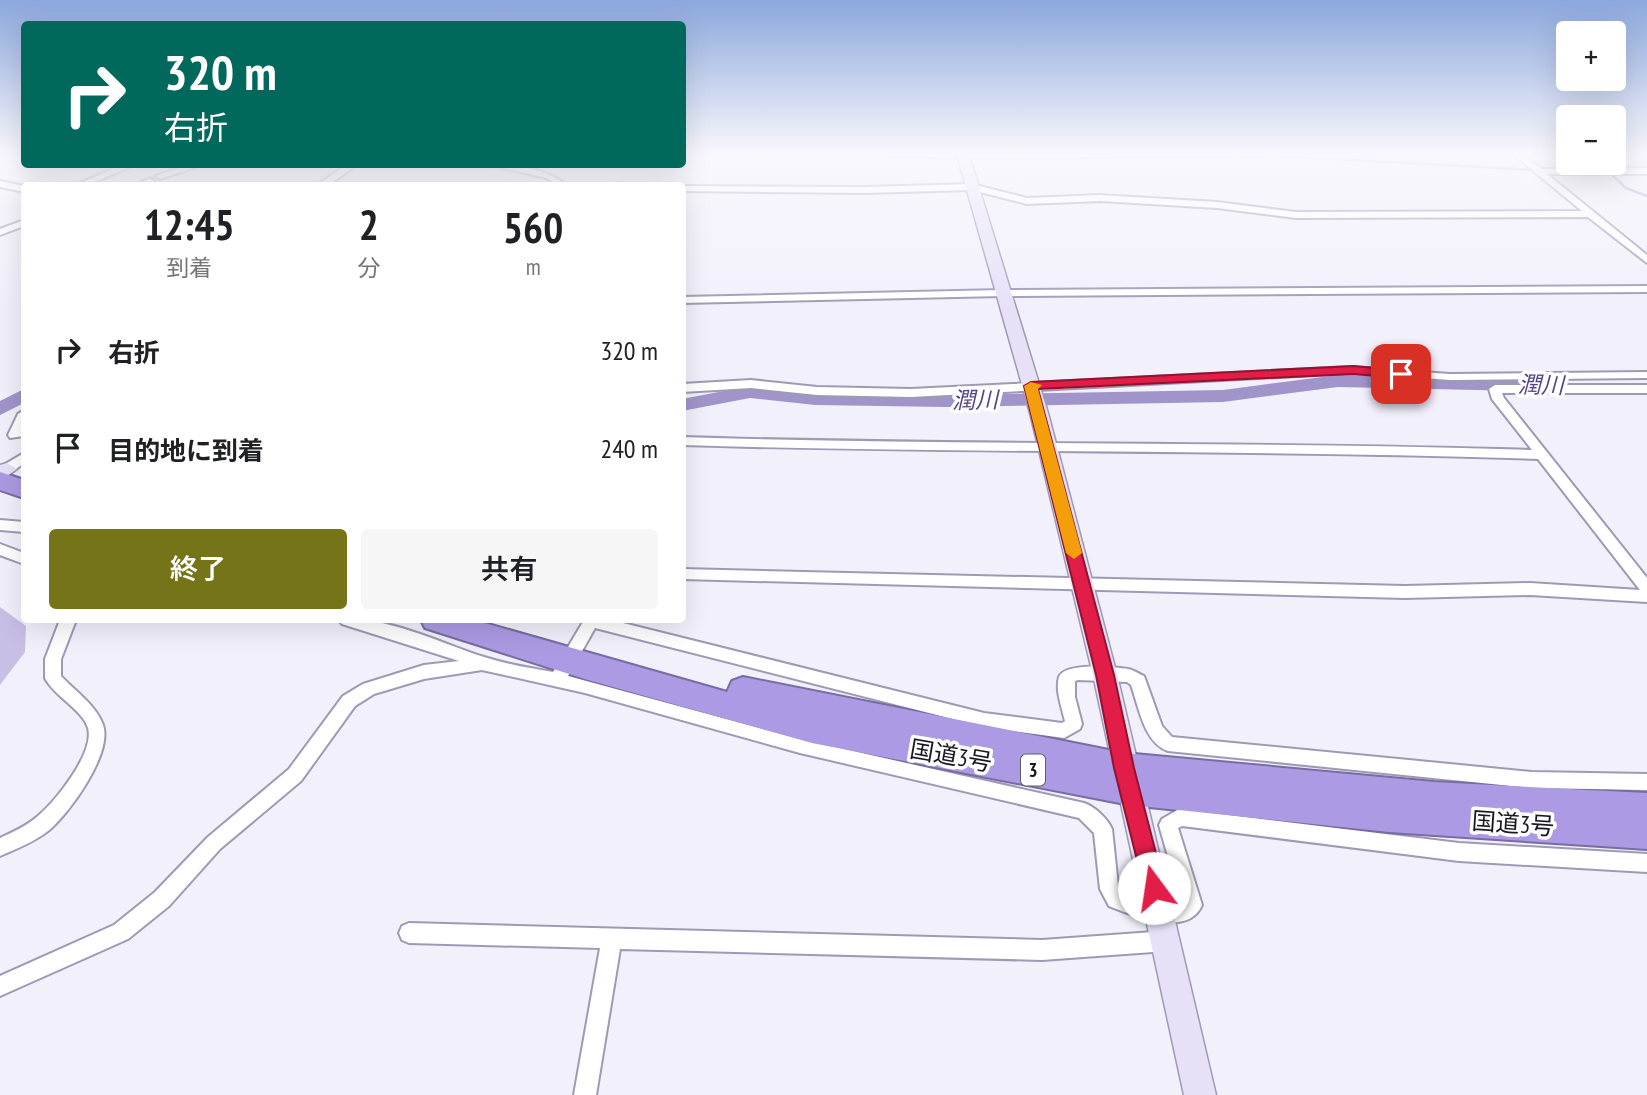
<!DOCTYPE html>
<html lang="ja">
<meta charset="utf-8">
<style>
body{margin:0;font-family:"PT Sans Narrow","Noto Sans JP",sans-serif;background:#f6f6f6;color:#202124;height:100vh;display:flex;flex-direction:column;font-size:26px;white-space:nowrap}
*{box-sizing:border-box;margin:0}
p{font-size:23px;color:#757577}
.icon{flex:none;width:38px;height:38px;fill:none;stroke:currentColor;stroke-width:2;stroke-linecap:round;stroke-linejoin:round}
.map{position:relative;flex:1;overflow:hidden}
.panel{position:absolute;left:21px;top:182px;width:665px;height:441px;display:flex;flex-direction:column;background:#fff;border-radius:7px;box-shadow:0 7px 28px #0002}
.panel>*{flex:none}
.top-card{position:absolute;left:21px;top:21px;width:665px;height:147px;border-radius:7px;box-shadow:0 7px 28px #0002;background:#00695c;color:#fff;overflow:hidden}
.controls{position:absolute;left:1556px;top:21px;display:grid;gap:14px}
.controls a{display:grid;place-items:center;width:70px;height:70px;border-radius:7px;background:#fff;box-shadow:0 7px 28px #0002;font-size:35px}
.pin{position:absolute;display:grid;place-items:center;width:60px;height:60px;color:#fff;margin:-30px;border-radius:14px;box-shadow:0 4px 10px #0006}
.me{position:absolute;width:77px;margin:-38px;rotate:346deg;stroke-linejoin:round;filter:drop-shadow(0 0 5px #0008)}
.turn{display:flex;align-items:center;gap:24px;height:147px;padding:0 28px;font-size:32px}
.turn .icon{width:91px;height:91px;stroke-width:2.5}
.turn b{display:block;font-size:49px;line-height:60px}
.eta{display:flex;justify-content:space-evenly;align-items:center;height:119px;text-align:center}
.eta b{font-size:42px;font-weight:600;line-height:49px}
.action{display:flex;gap:14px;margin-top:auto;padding:14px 28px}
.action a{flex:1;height:80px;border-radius:7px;background:#767418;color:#fff;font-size:28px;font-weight:600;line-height:80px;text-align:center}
.action a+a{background:#f6f6f6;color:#202124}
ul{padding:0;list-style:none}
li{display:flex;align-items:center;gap:21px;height:98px;padding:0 28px}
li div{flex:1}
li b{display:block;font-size:26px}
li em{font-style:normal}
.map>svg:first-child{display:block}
.green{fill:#c8bfe7}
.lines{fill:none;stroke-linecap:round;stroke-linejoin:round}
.stream{stroke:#a194ca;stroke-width:2.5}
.river{fill:#a194ca;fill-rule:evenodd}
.street-casing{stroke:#9f9ab4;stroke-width:4}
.secondary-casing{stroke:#9f9ab4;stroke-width:3}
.highway-casing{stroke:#796ca0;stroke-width:4}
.street{fill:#fff;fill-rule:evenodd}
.secondary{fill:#e6e1f7;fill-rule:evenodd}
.highway{fill:#ac9ae4;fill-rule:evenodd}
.route{fill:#e11d48;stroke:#92132f;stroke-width:2}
.slow{fill:#f59e0b}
.labels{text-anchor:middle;stroke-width:7;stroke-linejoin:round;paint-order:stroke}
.shield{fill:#fff;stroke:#5e5d64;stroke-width:2}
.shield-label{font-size:19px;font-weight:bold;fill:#191721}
.water-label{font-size:23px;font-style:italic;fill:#584588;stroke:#fff}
.near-street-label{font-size:24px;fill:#191721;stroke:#fff}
</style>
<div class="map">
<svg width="1647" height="1095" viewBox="0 0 1647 1095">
<rect width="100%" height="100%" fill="#f2f0fb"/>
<!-- green -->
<path class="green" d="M0,607L26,626L25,652L0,685Z"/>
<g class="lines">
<!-- stream -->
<path class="stream" d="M868,155L959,159
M970,159L1279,156L1533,170
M1610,173L1626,188L1647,196"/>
<!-- river -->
<path class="river" d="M1338,375L1523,379L1532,385L1523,391L1338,387L1223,402L945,407L815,405L750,398L682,411V399L750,386L815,393L945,395L1223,390Z
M24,389V403L0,415V401Z"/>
<!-- street casing -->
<g class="street-casing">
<path id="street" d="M1514,155H1524L1541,169L1647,168V174H1547L1647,255V263L1588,217L1296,218L1217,208L1100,201L1027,204L972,190L864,193L682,191L681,186L864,187L972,184L1027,198L1100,195L1217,202L1296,212L1582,211Z
M124,164H137L86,186H73Z
M190,164H205L160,179L156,176Z
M347,164H358L327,186H316Z
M484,164C511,164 546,167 567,186H557L547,178Z
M150,178L154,181C149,187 141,186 134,186Z
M0,181L24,186V192L0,187Z
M617,183L633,186H613Z
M24,220V226L0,235V229Z
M1647,286V292L1002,296L682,303V297L1002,290Z
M1352,367L1450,374L1647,372V378L1450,380L1352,373L911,397L817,395L751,388L682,392V384L751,380L817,387L911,389Z
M1495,385H1647V393H1502L1504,398L1647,578V602L1530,595L1405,598L682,579V569L1405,586L1530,583L1640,590L1538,459C1253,449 968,454 682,445V437C966,446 1249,441 1532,450L1492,399L1489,389Z
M24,410V436L10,438L8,435L18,414Z
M24,453V463L12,472H2L1,469L2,466Z
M0,520L24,522V532L0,530Z
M0,544L24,553V564L0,555Z
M60,620H76L61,659V676C75,691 96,705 103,725C113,753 69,814 48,831C34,842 16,849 0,856V838C13,832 27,826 38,816C56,801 95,752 88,728C83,710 54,696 45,678V659Z
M339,620C386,615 440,643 484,657C506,664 530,668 553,672L583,622L582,620H611L984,713L1062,723L1065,721C1062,708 1055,690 1059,677C1065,662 1115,667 1128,669C1134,670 1139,674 1144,676L1162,726L1172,737L1532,772L1647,774V790L1532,788L1168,751C1144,743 1139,707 1131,685L1127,682L1078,680L1075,681V697L1082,724L1080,729L1064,738L984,727L595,628L568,676L800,739L1084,803C1095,807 1107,818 1112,829L1118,886C1129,901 1164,903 1181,902L1159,825L1162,819L1179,809L1459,843L1647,854V872L1459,861L1182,826L1178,828L1202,905C1188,938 1134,916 1109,906L1100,889L1094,833L1079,818L800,753L585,693L482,670L424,679L374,694L355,706L301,781L220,849L169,906L128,939L0,996V976L114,925L155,892L208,837L289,769L343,696L363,684L424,665L459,661L342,624Z
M409,923L1042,940L1167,931L1174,934L1177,941L1174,948L1167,951L1042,960L620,949L596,1095H574L600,948L409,943L402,940L399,933L402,926Z"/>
</g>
<!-- secondary casing -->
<g class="secondary-casing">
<path id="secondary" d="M957,155H969L1048,413L1117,675L1216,1095H1184L1093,675L1030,413Z
M7,463L17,469L0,481V465Z"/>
</g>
<!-- highway casing -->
<g class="highway-casing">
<path id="highway" d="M0,472L24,480V498L0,490Z
M421,620H474L727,692L732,681L743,677L1124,753L1434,782L1647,793V849L1389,832L1130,805L812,743L588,680L425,628Z"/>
</g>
<!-- street -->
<use href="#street" class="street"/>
<!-- secondary -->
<use href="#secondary" class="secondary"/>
<!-- highway -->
<use href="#highway" class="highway"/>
</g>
<!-- sky -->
<linearGradient id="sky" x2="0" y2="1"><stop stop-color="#8ba7dc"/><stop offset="0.5" stop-color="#f9f8fd"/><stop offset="1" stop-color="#f9f8fd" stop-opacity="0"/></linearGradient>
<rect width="1647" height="309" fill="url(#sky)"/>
<!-- route -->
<path class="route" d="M1353,366L1401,370L1408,374L1401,378L1353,374L1038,389L1114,675L1134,768L1165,888L1162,896L1154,899L1147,896L1144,888L1114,768L1096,675L1024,386L1031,382Z"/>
<!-- slow -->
<path class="slow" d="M1031,382L1042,385L1038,389L1082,553L1074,559L1066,553L1024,386Z"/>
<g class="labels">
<!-- shield labels -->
<rect class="shield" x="1021" y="754.5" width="24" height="31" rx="5"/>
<g class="shield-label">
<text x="1033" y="777">3</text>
</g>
<!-- water labels -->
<g class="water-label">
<text transform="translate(1541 385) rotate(1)" y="8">潤川</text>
<text transform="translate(975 400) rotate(-1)" y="8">潤川</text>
</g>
<!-- near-street labels -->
<g class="near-street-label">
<text transform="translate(951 756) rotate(10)" y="8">国道3号</text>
<text transform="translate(1513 824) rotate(4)" y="8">国道3号</text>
</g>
</g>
</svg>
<div class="controls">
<a>+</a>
<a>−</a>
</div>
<div class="pin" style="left:1401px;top:374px;background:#d93025"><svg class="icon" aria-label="arrive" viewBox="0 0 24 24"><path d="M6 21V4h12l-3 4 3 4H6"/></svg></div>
<svg class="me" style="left:1154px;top:888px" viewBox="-20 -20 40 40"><circle r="19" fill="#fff"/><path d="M0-13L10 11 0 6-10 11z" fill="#e11d48"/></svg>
<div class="top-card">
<div class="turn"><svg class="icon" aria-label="right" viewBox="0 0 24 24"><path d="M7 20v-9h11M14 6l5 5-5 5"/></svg><div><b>320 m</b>右折</div></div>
</div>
<section class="panel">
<div class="eta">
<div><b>12:45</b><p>到着</p></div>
<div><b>2</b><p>分</p></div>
<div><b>560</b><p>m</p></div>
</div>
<ul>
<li><svg class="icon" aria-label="right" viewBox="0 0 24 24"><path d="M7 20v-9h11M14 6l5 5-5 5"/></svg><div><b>右折</b></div><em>320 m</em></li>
<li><svg class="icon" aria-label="arrive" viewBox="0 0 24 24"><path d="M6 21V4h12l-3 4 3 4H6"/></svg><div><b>目的地に到着</b></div><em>240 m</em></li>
</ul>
<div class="action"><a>終了</a><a>共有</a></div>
</section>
</div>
